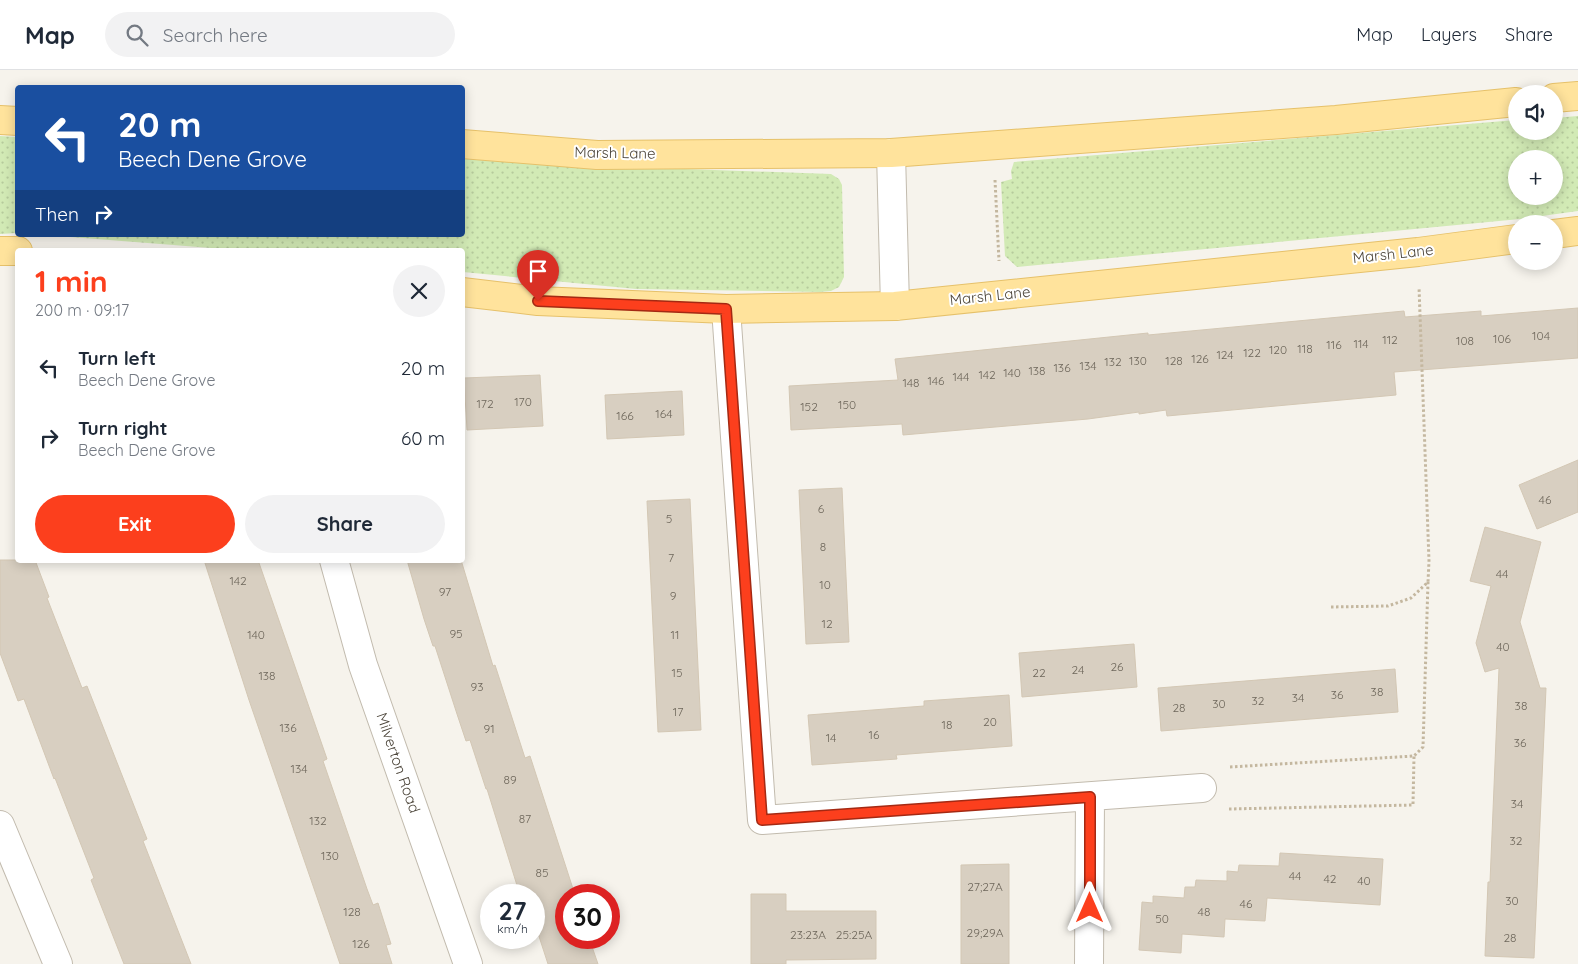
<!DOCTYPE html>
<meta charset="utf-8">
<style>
body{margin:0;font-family:Quicksand,sans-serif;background:#f2f2f3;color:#1f2937;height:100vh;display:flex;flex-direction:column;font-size:19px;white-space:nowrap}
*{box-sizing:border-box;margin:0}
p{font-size:16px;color:#747a83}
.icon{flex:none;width:28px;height:28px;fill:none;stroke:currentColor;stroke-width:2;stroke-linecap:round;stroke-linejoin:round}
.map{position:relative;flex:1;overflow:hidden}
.panel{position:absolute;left:15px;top:178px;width:450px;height:315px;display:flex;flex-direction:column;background:#fff;border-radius:5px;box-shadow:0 2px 12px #0003}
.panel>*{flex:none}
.banner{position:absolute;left:15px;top:15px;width:450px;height:152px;border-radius:5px;box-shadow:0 2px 12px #0003;background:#1a4fa0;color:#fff;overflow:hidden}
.fabs{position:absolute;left:1508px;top:15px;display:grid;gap:10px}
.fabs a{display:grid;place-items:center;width:55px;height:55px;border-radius:50%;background:#fff;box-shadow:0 2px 12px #0003;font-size:25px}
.speed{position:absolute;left:480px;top:814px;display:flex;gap:10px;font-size:25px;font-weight:700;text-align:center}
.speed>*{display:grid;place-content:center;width:65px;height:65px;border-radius:50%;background:#fff;box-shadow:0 2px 12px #0003;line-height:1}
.speed small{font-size:12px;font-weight:400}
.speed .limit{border:8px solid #d22;background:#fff;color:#111}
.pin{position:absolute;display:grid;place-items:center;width:42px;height:42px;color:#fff;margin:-51px -21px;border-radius:50% 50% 50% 0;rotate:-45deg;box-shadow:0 0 5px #0007}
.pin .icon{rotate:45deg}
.me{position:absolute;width:55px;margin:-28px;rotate:0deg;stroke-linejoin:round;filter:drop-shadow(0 0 4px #0008)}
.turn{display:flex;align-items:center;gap:18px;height:105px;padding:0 20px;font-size:22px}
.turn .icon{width:65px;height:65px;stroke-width:2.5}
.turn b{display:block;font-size:35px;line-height:42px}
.then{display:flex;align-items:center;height:48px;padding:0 20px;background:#0003;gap:10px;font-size:19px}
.round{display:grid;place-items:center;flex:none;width:52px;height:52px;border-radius:26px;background:#f2f2f3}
.headline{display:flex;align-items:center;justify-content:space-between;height:85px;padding:0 20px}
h1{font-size:30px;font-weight:800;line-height:38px;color:#fc3f1d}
.primary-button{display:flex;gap:10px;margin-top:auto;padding:10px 20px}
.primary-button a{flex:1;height:58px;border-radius:30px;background:#fc3f1d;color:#fff;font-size:20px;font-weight:800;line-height:58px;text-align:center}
.primary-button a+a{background:#f2f2f3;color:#1f2937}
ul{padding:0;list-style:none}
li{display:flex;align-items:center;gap:15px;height:70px;padding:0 20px}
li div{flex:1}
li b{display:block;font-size:19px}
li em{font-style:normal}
header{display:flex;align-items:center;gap:30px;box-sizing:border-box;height:70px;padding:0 25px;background:#fff;border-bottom:1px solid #e0e1e3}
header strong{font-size:24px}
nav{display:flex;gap:28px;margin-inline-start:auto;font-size:18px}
.search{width:350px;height:45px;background:#f2f2f3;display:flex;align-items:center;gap:12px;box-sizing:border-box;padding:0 18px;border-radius:28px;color:#747a83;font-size:19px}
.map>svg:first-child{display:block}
.grass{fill:url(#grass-dots);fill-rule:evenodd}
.building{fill:#d8cfc1;stroke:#d3c7b4}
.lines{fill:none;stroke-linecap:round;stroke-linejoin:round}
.minor-casing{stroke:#c2bbae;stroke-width:30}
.major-casing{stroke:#e6c16a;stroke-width:30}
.path{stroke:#c4b79f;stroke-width:3;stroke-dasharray:2.5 2.5;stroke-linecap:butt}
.minor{stroke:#fff;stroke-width:28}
.major{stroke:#ffe39c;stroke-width:28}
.route-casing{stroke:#a42913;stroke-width:12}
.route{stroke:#fc3f1d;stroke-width:9}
.labels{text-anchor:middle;stroke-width:4;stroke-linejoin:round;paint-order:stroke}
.number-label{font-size:12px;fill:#6e675b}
.street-label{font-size:15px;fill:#4b4439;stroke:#fff}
</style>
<header>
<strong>Map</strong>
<div class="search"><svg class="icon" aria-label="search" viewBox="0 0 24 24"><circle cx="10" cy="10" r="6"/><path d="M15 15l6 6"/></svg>Search here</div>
<nav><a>Map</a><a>Layers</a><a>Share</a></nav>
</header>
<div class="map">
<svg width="1578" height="894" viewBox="0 0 1578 894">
<defs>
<pattern id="grass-dots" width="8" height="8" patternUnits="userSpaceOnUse" patternTransform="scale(1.25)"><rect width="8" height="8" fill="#d2eab5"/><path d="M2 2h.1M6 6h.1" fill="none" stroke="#b6ca9c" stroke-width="1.8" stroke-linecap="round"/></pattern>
</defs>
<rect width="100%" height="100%" fill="#f6f3ec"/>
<!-- grass -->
<path class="grass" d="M1578,46V141L1520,149L1017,197L1005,186L1001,112L1012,109L1011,101L1014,92L1516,50V61H1554V48ZM1516,89H1554V126H1516Z
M0,66L17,67V163L0,164Z
M463,87L571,95L831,104L839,109L842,115L844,207L839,217L831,221L820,222L636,219L463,202L462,180H237L45,165H462Z"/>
<!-- building -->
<path class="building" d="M1578,238V288L1394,302L1396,325L1167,346L1166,340L1139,344V342L1088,349L903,365L902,354L791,360L789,316L898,310L895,289L1148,263V265L1404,241L1405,247L1481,241V246Z
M540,305L543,356L467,360L464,308Z
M682,321L684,365L607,369L605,325Z
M1578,390V442L1537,459L1519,415Z
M842,418L849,572L806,574L799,420Z
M690,429L701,660L658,662L647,431Z
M1485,457L1541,472L1520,552L1540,618H1546L1534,888L1485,886L1488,812H1490L1499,598L1485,602L1476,573L1491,516L1470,511Z
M0,490H35L49,527L47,528L82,618L87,616L147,769L143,771L191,894H124L91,810L94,808L55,708L54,709L24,629L18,631L0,583Z
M204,490H258L327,689L323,691L367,819L373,835L378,833L391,874L386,875L392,894H340L249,630Z
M407,490H461L493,596L495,595L525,688L530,686L575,825H566V868H589L598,894H548L534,851V825H520L487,719H486L470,670L466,671L457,644L435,576H433L424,549Z
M1134,574L1137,617L1022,627L1019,583Z
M1395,599L1398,642L1161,661L1158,618Z
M1009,625L1012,676L896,685L897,689L812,695L808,645L924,636V631Z
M1280,783L1383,789L1380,835L1267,828L1265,851L1225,849L1224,867L1182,864L1181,883L1139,880L1142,832L1153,833V826L1184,828L1185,817H1195L1196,810L1227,811V801L1238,802L1239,795L1279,796Z
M1009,794V894H961V795Z
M751,824H786V841H876V889L786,890V894H751Z"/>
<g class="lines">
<!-- minor casing -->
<g class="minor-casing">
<path id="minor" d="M891,83L895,236
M726,239L762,750L1202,718
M334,490L363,595L468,894
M0,755L58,894
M1089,894L1090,727"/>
</g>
<!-- major casing -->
<g class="major-casing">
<path id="major" d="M1554,28L1578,26
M0,50L18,51
M462,74L597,85L891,83L1336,50L1516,32
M1554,164L1578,161
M0,181H18
M462,222L538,231L726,239L895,236L1418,182L1516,169"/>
</g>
<!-- path -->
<path class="path" d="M995,110L999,191
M1331,537L1388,536L1411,528L1428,512L1429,491L1419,217
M1230,697L1414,686L1423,677L1428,512
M1229,739L1413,735L1414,686"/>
<!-- minor -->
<use href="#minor" class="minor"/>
<!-- major -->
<use href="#major" class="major"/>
</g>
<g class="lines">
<!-- route casing -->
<g class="route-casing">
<path id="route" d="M538,231L726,239L762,750L1090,727V838"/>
</g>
<!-- route -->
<use href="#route" class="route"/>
</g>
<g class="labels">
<!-- number labels -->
<g class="number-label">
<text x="1541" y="270">104</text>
<text x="1502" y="273">106</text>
<text x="1390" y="274">112</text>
<text x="1465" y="275">108</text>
<text x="1361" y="278">114</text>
<text x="1334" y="279">116</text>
<text x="1305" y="283">118</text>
<text x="1278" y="284">120</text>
<text x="1252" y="287">122</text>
<text x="1225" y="289">124</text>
<text x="1200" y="293">126</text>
<text x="1138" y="295">130</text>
<text x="1174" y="295">128</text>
<text x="1113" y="296">132</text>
<text x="1088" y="300">134</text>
<text x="1062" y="302">136</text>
<text x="1037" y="305">138</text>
<text x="1012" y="307">140</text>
<text x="987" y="309">142</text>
<text x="961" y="311">144</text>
<text x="936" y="315">146</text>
<text x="911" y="317">148</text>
<text x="523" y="336">170</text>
<text x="485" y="338">172</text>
<text x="847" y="339">150</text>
<text x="809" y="341">152</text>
<text x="664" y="348">164</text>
<text x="625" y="350">166</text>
<text x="1545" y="434">46</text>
<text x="821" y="443">6</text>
<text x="669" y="453">5</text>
<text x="823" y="481">8</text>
<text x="671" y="492">7</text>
<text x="1502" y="508">44</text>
<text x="238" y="515">142</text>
<text x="825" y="519">10</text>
<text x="445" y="526">97</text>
<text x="673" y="530">9</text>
<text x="827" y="558">12</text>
<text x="456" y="568">95</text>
<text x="256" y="569">140</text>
<text x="675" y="569">11</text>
<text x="1503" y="581">40</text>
<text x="1117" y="601">26</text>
<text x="1078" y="604">24</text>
<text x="677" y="607">15</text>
<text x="1039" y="607">22</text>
<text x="267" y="610">138</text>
<text x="477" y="621">93</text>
<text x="1377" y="626">38</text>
<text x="1337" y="629">36</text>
<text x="1298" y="632">34</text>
<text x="1258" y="635">32</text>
<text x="1219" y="638">30</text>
<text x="1521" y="640">38</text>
<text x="1179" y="642">28</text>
<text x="678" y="646">17</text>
<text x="990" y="656">20</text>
<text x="947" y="659">18</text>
<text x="288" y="662">136</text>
<text x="489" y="663">91</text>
<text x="874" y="669">16</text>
<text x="831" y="672">14</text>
<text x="1520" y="677">36</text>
<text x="299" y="703">134</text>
<text x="510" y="714">89</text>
<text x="1517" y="738">34</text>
<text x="525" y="753">87</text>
<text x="318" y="755">132</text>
<text x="1516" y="775">32</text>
<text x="330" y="790">130</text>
<text x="542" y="807">85</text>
<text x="1295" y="810">44</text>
<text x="1330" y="813">42</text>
<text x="1364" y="815">40</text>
<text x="985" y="821">27;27A</text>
<text x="1512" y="835">30</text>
<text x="1246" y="838">46</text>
<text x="352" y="846">128</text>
<text x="1204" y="846">48</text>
<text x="1162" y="853">50</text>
<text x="985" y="867">29;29A</text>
<text x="808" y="869">23:23A</text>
<text x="854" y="869">25:25A</text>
<text x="1510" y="872">28</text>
<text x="361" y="878">126</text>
</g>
<!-- street labels -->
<g class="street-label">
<text transform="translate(615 83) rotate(1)" y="5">Marsh Lane</text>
<text transform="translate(1393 184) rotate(-6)" y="5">Marsh Lane</text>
<text transform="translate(990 226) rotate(-6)" y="5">Marsh Lane</text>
<text transform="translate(398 693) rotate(71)" y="5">Milverton Road</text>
</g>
</g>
</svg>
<div class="fabs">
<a><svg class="icon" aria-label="sound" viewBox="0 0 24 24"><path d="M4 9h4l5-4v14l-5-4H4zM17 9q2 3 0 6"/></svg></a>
<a>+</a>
<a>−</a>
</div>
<div class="speed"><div>27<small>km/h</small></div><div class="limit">30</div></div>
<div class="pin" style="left:538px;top:231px;background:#d93025"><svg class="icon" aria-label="arrive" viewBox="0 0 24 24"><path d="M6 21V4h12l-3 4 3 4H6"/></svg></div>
<svg class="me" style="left:1090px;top:838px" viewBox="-20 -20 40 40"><path d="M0-17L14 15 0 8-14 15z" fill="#fc3f1d" stroke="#fff" stroke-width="4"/></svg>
<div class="banner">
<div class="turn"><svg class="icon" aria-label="left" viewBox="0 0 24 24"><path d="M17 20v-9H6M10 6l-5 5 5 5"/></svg><div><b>20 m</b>Beech Dene Grove</div></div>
<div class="then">Then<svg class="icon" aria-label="right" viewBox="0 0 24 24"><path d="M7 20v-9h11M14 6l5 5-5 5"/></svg></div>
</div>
<section class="panel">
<div class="headline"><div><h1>1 min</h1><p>200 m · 09:17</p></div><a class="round"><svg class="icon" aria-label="close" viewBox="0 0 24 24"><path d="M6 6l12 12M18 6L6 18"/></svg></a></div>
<ul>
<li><svg class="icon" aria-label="left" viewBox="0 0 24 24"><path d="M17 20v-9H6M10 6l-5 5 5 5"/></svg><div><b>Turn left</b><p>Beech Dene Grove</p></div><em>20 m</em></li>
<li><svg class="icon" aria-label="right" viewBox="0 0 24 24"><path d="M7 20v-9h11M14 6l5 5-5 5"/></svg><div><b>Turn right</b><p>Beech Dene Grove</p></div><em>60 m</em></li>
</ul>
<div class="primary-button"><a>Exit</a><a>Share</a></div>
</section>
</div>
